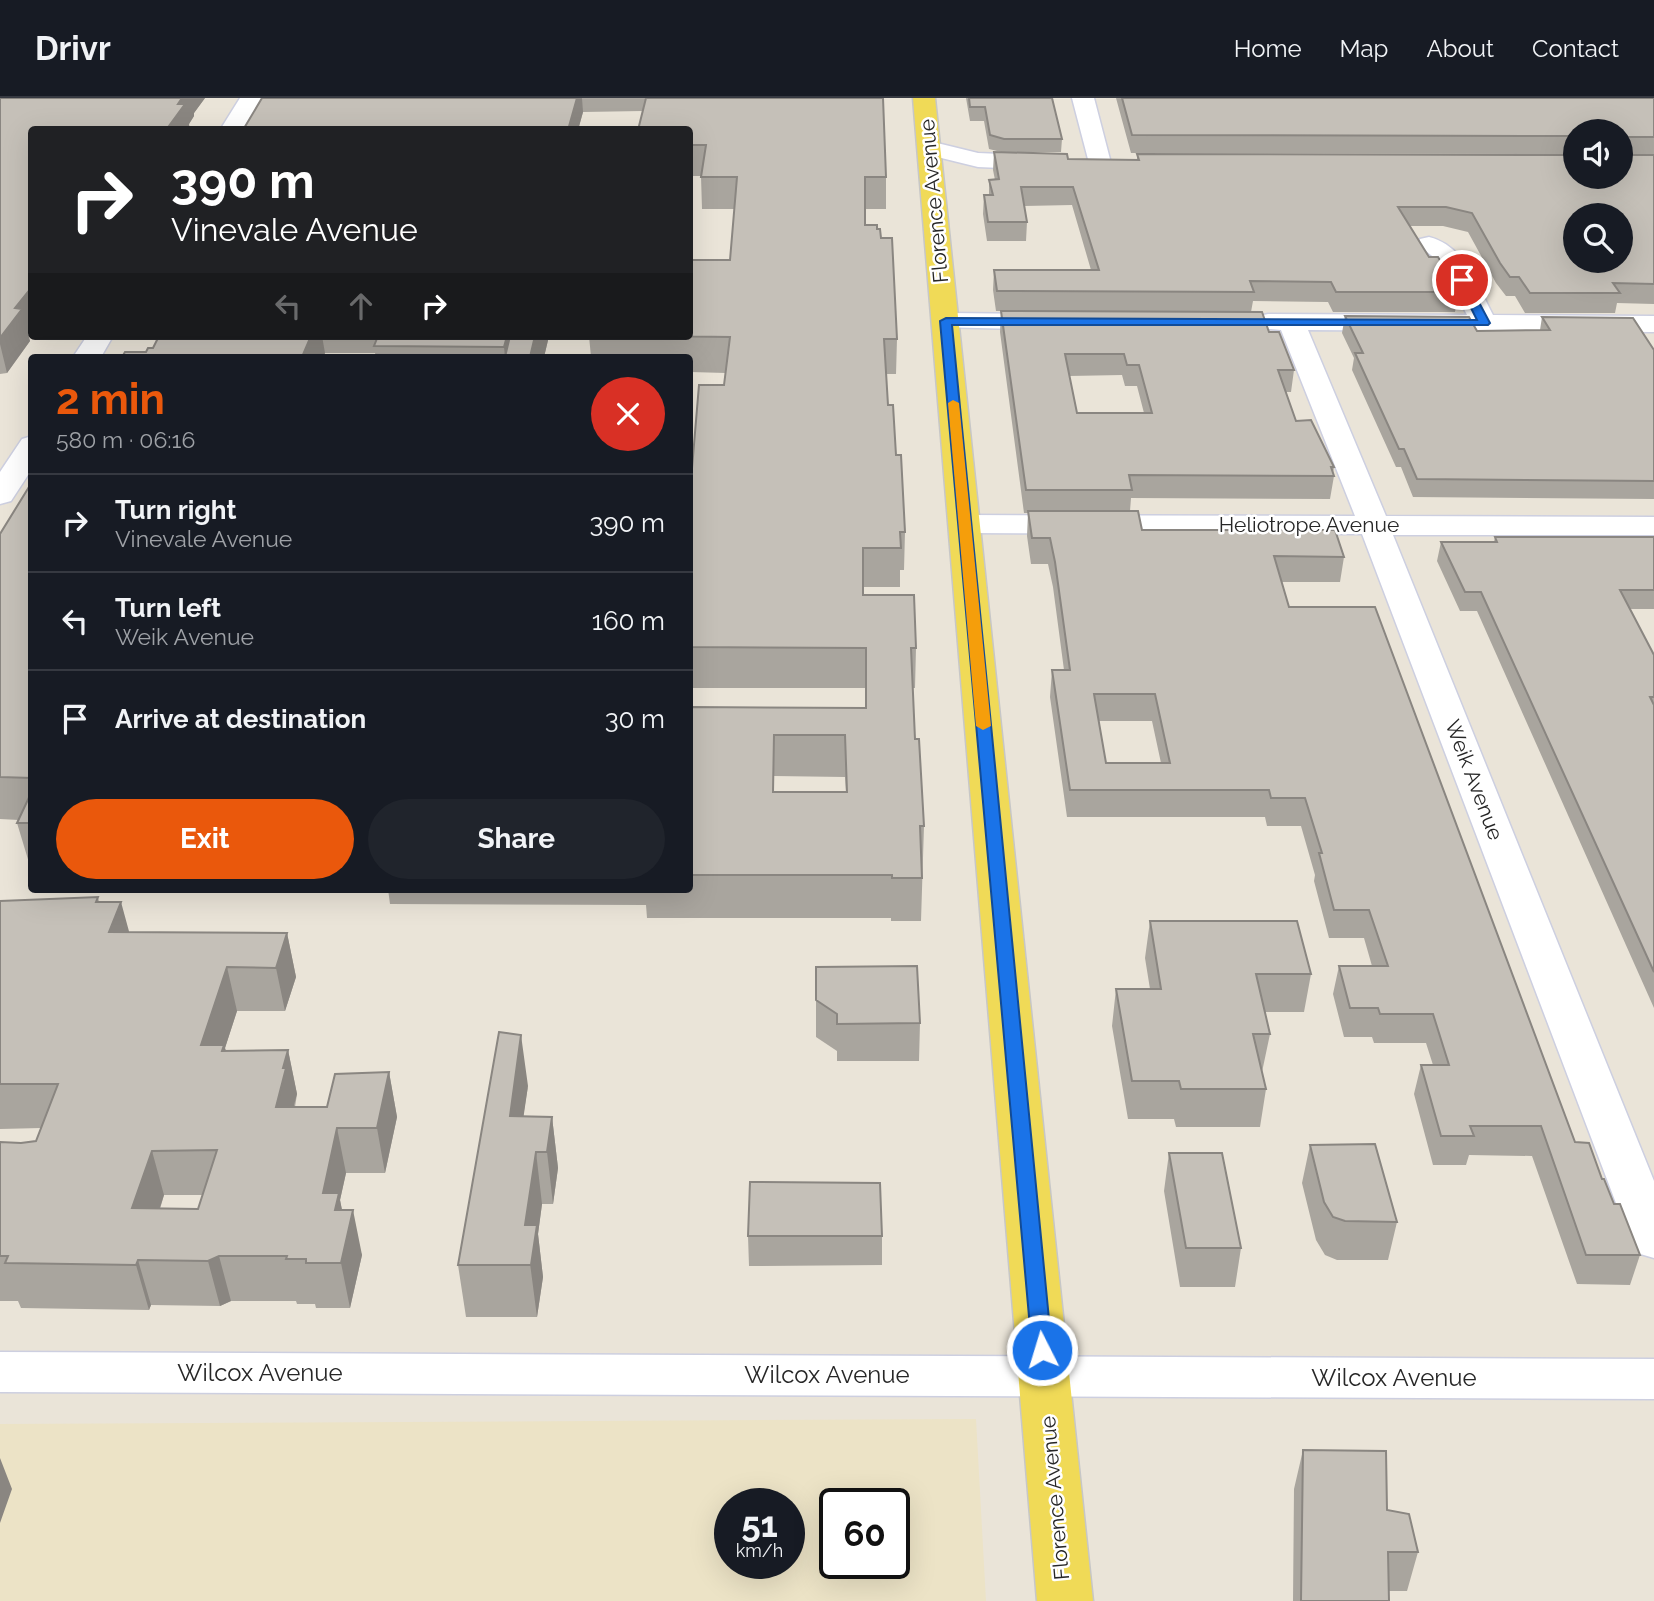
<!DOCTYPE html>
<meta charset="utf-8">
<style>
body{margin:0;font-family:Raleway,sans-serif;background:#20242c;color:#f1f3f6;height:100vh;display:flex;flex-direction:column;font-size:26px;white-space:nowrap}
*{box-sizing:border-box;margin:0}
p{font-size:23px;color:#9ea1a6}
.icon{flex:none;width:38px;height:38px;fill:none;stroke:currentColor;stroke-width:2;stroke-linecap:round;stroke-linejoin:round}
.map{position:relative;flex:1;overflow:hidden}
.details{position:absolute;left:28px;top:256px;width:665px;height:539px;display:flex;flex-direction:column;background:#171b24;border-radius:7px;box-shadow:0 7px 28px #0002}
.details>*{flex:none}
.banner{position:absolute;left:28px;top:28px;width:665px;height:214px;border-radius:7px;box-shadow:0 7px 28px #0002;background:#202124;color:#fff;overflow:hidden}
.buttons{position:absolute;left:1563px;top:21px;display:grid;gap:14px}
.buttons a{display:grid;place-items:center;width:70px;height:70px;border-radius:50%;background:#171b24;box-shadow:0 7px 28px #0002;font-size:35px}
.speed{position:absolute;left:714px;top:1390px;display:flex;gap:14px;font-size:35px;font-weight:700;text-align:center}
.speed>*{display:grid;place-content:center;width:91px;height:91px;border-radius:50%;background:#171b24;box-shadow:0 7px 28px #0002;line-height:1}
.speed small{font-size:18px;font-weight:400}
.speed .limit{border:4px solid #111;border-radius:10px;background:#fff;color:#111}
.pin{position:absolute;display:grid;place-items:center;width:60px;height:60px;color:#fff;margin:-30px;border:4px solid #fff;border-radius:50%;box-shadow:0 2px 7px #0007}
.me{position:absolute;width:77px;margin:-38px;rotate:355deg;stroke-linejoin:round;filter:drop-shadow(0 0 5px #0008)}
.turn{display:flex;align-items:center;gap:24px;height:147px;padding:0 28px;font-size:32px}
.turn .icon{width:91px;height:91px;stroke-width:2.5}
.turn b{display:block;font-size:49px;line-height:60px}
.lanes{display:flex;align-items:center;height:66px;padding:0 28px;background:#0003;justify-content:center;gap:35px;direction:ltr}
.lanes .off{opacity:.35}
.round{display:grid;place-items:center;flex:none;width:74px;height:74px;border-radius:37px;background:#20242c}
.summary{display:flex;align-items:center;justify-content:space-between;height:119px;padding:0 28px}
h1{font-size:42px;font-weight:700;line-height:52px;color:#ea580c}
.primary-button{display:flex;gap:14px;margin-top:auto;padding:14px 28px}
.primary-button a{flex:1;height:80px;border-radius:42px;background:#ea580c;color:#fff;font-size:28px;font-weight:700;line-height:80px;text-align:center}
.primary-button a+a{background:#20242c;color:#f1f3f6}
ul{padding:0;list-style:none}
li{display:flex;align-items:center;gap:21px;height:98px;padding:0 28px;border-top:2px solid #363941}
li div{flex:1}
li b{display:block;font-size:26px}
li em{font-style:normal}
header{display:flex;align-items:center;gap:42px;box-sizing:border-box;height:98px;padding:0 35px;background:#171b24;border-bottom:2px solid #363941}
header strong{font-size:33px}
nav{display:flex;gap:38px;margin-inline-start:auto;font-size:24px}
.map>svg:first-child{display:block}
.education{fill:#ece3c6;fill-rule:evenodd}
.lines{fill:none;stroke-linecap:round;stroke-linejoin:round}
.minor-casing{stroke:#cdcfe0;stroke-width:3}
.major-casing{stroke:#c7c7c7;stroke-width:3}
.minor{fill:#fff;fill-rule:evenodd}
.major{fill:#f0da57;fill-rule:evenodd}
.wall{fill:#a9a59e;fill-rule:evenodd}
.shaded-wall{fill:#8a8681}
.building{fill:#c5c0b8;stroke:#8a8681;stroke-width:2;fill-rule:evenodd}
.route{fill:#1a73e8;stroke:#114b97;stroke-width:2}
.slow{fill:#f59e0b}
.labels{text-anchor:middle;stroke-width:5;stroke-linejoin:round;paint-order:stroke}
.street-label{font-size:21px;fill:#272727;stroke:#fff}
.near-street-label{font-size:24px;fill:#272727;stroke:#fff}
</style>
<header>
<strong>Drivr</strong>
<nav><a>Home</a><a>Map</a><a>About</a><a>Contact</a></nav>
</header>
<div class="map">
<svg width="1654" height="1503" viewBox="0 0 1654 1503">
<rect width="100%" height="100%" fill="#eae4d8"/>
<!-- education -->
<path class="education" d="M976,1321L986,1503H0V1326ZM730,1405H789V1465H730ZM835,1405H894V1465H835Z"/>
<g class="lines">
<!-- minor casing -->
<g class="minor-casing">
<path id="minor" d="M240,0H262L242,32H220Z
M1072,0H1094L1111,65L1108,70H1092L1089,65Z
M929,43L978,55L1044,58L1052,60L1055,65L1052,70L1044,72L978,69L921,55L918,50L921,45Z
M1429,139C1465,148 1477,187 1493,217L1654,218V234L1308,232L1386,418L1654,419V437H1393L1654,1083V1160L1637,1155L1630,1142L1362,436L965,435L954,433L949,426L954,419L965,417L1355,418L1281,232L1259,230L1255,224L1259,218L1268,216L1467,217L1441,165L1417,146L1420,141Z
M946,215L1053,216L1062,218L1066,224L1062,230L1053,232L937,229L933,223L937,217Z
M87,238H113L101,259H73Z
M32,338V371L11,403L0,406V374L22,341Z
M0,1254L1654,1261V1301L0,1294Z"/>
</g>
<!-- major casing -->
<g class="major-casing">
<path id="major" d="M913,0H935L1093,1503H1037Z"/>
</g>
<!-- minor -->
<use href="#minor" class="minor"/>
<!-- major -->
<use href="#major" class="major"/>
</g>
<!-- wall -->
<path class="wall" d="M0,0H205L194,15V18L189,26L32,32L28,236L30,243L7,275L0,276Z
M262,0H883L886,79V111H865V127L877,131L881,140L897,241L896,276H886L888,307L896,357L905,434L904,472H900V489H863V497L916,550L915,590H913L915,641L924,728L921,823H891V820H647L646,807L390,806L388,791H690V609L865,610L866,590H690V394L724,287L726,275L690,274V259H591L589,238H690L730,162L735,111H702L701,78H690V32L643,13L583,14L578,32H243ZM774,678L845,679L846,694H774Z
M966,0H1052L1062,41L1061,54H1023L1068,61L1137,62V56L1620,79L1575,33V56L1131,55L1116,0H1654V206L1617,205L1615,215H1525L1515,198H1506L1496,185L1468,134L1443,128H1410L1429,159L1459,194L1455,214H1333L1328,204L1253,203L1251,214L996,213L993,192L994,172H1091L1072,107L1024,108L1027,124L1026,143H987L983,116L984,97H989V82H995L993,72L994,54H1001L989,51L984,23H970Z
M1001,213L1269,234L1294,272L1291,294H1286L1296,323L1334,369L1333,375L1334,378L1330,401L1131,400L1130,413L1142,432L1344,459L1340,484H1282L1289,509L1575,1044L1602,1081L1640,1157L1630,1187L1577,1186L1532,1058L1469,1057L1466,1067H1433L1414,996L1421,967H1433L1426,945H1374L1372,939H1344L1333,896L1339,868H1372L1364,840H1329L1314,783L1315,777L1301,728H1267L1265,719H1067L1050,599L1052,572H1064L1053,489L1048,466H1031L1027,438L1028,415H1024L1000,234ZM1122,277L1125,288H1137L1144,315H1077L1069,278ZM1099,623H1152L1161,665H1106Z
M1345,218L1477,233L1540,232L1542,219L1654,252V401L1413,399L1401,369H1396L1352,272L1354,260L1342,235Z
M159,238H549L544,259H376L375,255H325L323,259H122L146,254L153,250Z
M32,384V768H30L17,725L19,722L0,721V436Z
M1495,439H1654V511H1630L1654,557V910L1477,513H1460L1437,463L1441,444H1494Z
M98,799L99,804L129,834L287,835L296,879L285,913H237L225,950L226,953L288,952L297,996L295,1009H327L389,974L397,1019L385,1075H346L340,1102L342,1112L362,1157L350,1210H316L315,1206H297L296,1203H231L220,1208L151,1207L149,1212L21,1210L18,1203H0V1044L21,1045L36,1043L41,1030L0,1031V803ZM164,1097H203L198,1111H160Z
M1150,823L1311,876L1304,914H1264L1270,936L1262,974L1266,991L1260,1029H1176L1174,1021H1128L1112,928L1116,891H1150L1145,860Z
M816,869L920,925L919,963H837V953L816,939Z
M528,988L523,1019H552L558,1070L553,1106H542L538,1136L543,1179L537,1219H466L458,1167Z
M1310,1047L1397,1124L1388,1162H1337L1325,1157L1316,1142L1302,1085Z
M1169,1055L1241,1150L1235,1189H1180L1164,1093Z
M748,1138H882V1167L749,1168Z
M1303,1352L1387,1412L1418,1454L1407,1493H1389V1503H1293L1294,1391Z"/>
<!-- shaded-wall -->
<path class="shaded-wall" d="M182,0H205L194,15V18L189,26L190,32H166L178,6Z
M577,0H582L583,14L578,32H568Z
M32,189V231L28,236L30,243L7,275L0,246V240L15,210Z
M311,238H322L325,255L323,259H302Z
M507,238H520L505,259L504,249Z
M535,238H549L544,259H530Z
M774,637V736L773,694Z
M121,804L133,848L109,834Z
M287,835L296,879L285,913L276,870Z
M227,869L237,913L225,950L235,991L201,947Z
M521,937L528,988L516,1070L510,1018Z
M288,952L297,996L294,1007L296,1014L276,1009L283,970Z
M389,974L397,1019L385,1075L377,1030Z
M552,1019L558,1070L553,1106L547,1054Z
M337,1030L346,1075L340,1102L347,1137L353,1112L362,1157L350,1210L341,1165L323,1095Z
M152,1053L164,1097L145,1155L132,1110Z
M536,1054L542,1106L538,1136L543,1179L537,1219L525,1127Z
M219,1158L231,1203L220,1208L208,1163Z
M138,1162L151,1207L149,1212L136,1167Z
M0,1360L12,1391L0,1425Z"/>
<!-- building -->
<path class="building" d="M0,0H182L178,6H185L166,32H32V189L15,210L22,211L0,240Z
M262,0H577L568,32H243Z
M646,0H883L886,79H865V127H877V131H880L881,140H892L897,241H884L888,307H893L896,357H901L905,434H900L901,450H863V497H914L916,550H911L915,641H919L924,728H920L922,780H892V777H690V609L866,610V550L690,549V394L699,287H724L730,239L652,238H690V162H730L737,79H701L706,47H690V32H638ZM774,637H845L847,694H773Z
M969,0H1052L1062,41H1004L990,37L985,9H970Z
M1122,0H1654V39H1622V57H1654V186L1613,185L1620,195H1530L1519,179H1510L1500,165L1472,115L1446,109H1398L1429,159H1438L1459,194H1336L1331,184L1250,183L1254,194L997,193L994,172H1099L1073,89H1021L1027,124H988L984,97H993L989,82L999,81L994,54L1067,56L1068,61L1139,62L1137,56L1575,57V79H1620V33H1575V38L1132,37ZM1575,117H1620V163H1575Z
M1001,213L1262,214L1269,234H1279L1294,272H1278L1296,323L1311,322L1334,369H1331L1334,378L1129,377L1132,392H1026ZM1065,256H1124L1127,267H1139L1152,315H1077Z
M1345,218L1469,219L1477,233L1550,232L1542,219L1633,220L1654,252V383L1417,381L1404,351H1399L1355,255H1363Z
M159,238H311L302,259H122L125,254H146L148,250H153Z
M378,238H507L504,249L374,248Z
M510,238H535L530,259H505Z
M32,384V680L0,679V436Z
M1028,413H1138L1142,432H1335L1344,459L1274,458L1289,509H1375L1575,1044L1589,1045L1602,1081H1604L1614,1106H1620L1640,1157H1586L1541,1028H1470L1474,1038H1441L1421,967H1449L1433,916H1380L1378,910H1350L1339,868H1388L1369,812H1334L1319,755H1322L1305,700H1271L1269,692H1070L1052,572H1070L1055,464L1050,440H1032ZM1094,596H1155L1170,665H1106Z
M1495,439H1654V492H1620L1654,557V599H1650L1654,607V874L1481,494H1465L1441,444H1497Z
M32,693V725H17Z
M98,799L96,804H121L109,834L287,835L276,870L227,869L201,947H224L222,953L288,952L283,970H286L276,1009H327L335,976L389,974L377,1030H337L323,1095H339L335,1112H353L341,1165H306V1161H286L287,1158H219L208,1163L138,1162L136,1167L5,1165L8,1158H0V1044L21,1045L36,1043L58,986H0V803ZM217,1052L198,1111L132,1110L152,1053Z
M1150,823H1297L1311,876H1256L1270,936H1253L1266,991H1181L1179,983H1132L1116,891H1161Z
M917,868L920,925L837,926V916L816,902V869Z
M499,934L521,937L510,1018L552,1019L547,1054H536L525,1127H537L531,1167H458Z
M1375,1046L1397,1124L1345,1123L1333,1119L1324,1104L1310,1047Z
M1169,1055H1222L1241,1150H1186Z
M750,1084L880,1085L882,1138H748Z
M1303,1352L1386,1353L1387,1412L1409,1416L1418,1454H1388L1389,1503H1301Z"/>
<!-- route -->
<path class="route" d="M1458,180L1467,182L1490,225L1488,227H952L1052,1252L1049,1258L1042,1261L1035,1258L1032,1252L940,223L946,220L1477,222L1457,182Z"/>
<!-- slow -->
<path class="slow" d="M953,302L959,305L991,628L983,632L976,628L948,305Z"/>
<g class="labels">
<!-- street labels -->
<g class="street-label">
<text transform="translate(934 103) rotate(-95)" y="7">Florence Avenue</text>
<text x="1309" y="434">Heliotrope Avenue</text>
<text transform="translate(1474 682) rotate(69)" y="7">Weik Avenue</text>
<text transform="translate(1055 1400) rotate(-95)" y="7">Florence Avenue</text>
</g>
<!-- near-street labels -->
<g class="near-street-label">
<text x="260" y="1283">Wilcox Avenue</text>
<text x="827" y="1285">Wilcox Avenue</text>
<text x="1394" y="1288">Wilcox Avenue</text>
</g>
</g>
</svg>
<div class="buttons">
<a><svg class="icon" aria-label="sound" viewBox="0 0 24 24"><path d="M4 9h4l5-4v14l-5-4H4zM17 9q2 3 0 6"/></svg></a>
<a><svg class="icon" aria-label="search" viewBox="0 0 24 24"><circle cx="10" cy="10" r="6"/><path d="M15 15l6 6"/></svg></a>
</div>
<div class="speed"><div>51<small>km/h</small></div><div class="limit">60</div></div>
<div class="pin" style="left:1462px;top:182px;background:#d93025"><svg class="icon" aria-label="arrive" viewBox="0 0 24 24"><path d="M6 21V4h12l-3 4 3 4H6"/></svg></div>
<svg class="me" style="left:1042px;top:1252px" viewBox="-20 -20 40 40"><circle r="17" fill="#1a73e8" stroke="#fff" stroke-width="3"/><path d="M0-11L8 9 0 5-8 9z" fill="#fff"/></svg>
<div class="banner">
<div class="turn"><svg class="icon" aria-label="right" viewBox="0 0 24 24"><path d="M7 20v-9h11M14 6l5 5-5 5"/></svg><div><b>390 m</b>Vinevale Avenue</div></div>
<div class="lanes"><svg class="icon off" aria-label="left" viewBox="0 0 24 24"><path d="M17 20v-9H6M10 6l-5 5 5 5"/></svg><svg class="icon off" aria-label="ahead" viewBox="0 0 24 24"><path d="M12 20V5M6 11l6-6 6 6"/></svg><svg class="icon" aria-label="right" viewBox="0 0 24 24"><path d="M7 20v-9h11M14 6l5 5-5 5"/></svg></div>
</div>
<section class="details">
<div class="summary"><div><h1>2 min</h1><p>580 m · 06:16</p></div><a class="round" style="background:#d93025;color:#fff"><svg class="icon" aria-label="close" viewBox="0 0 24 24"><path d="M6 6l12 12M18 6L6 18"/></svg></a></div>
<ul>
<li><svg class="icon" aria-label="right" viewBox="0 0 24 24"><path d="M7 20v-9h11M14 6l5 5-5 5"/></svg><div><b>Turn right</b><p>Vinevale Avenue</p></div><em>390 m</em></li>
<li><svg class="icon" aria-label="left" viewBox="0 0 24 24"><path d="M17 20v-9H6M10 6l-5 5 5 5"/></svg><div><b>Turn left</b><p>Weik Avenue</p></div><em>160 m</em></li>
<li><svg class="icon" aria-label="arrive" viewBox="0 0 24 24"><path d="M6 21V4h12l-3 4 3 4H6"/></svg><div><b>Arrive at destination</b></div><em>30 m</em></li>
</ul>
<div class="primary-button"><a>Exit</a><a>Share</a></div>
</section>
</div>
